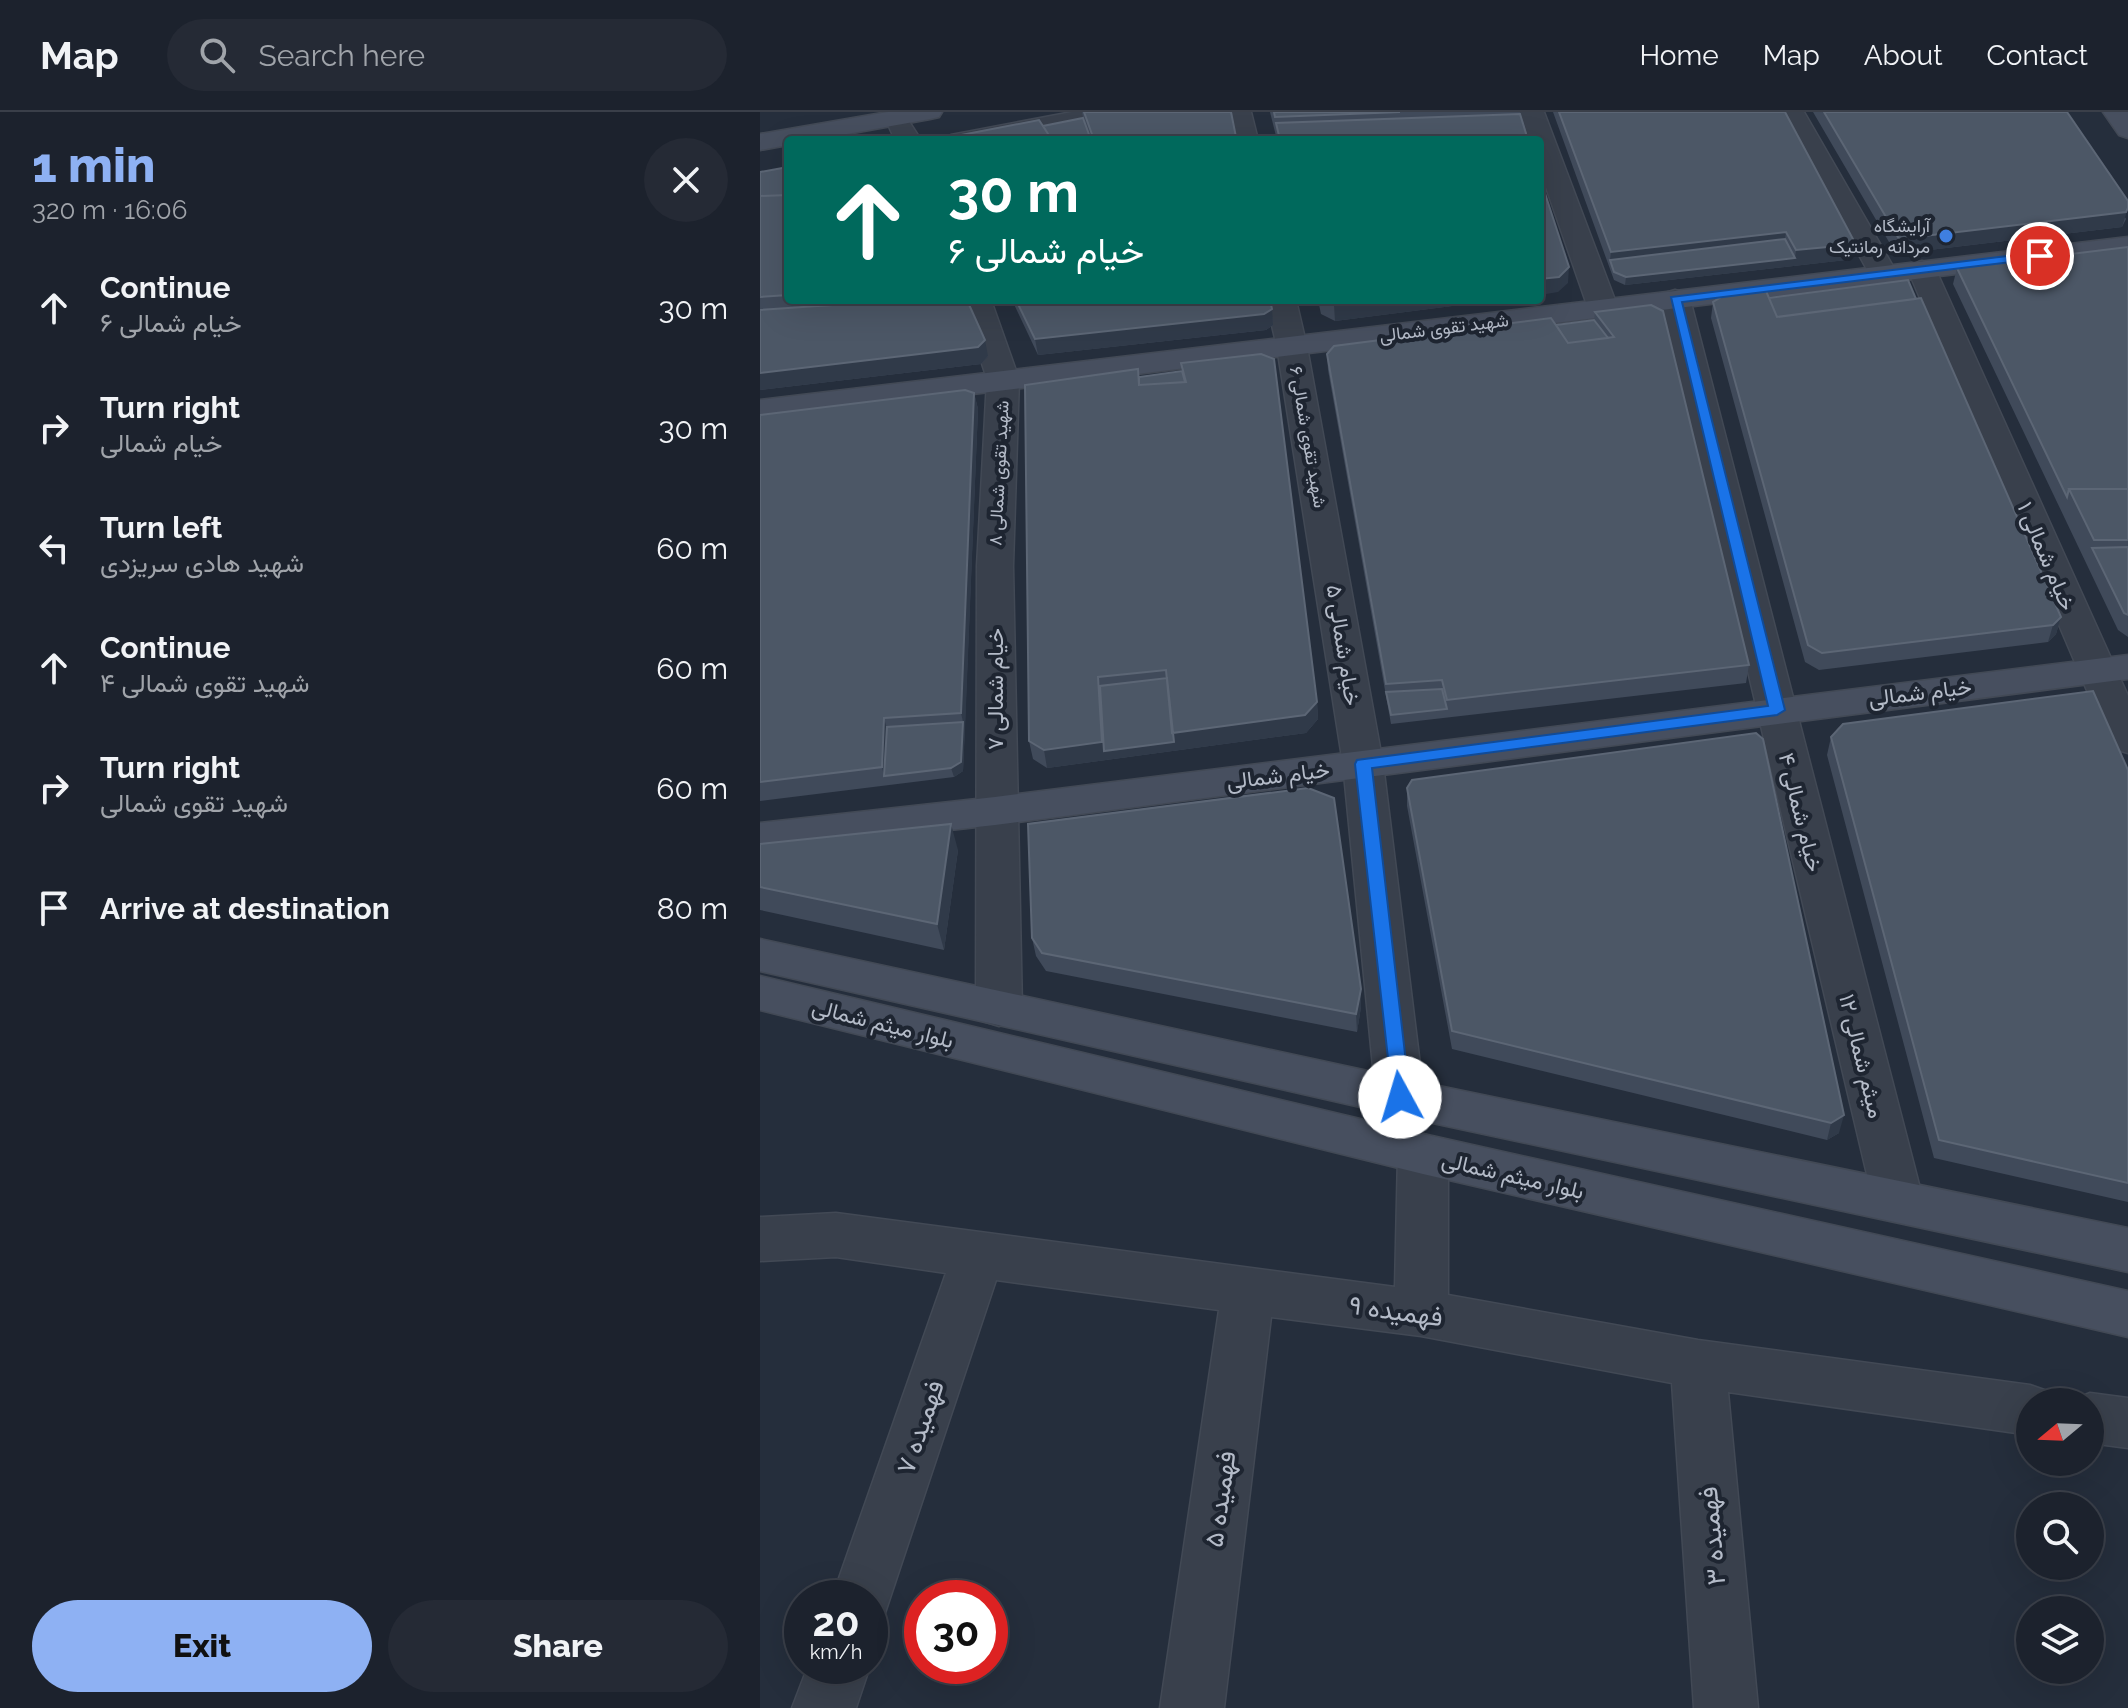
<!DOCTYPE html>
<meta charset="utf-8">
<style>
body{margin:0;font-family:Raleway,Vazirmatn,sans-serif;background:#252a35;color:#f1f3f6;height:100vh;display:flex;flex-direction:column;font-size:30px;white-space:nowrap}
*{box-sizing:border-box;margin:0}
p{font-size:26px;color:#a0a4aa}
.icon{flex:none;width:44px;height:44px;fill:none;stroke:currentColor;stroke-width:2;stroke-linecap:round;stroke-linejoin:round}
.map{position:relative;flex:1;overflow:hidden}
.panel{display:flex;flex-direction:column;background:#1c222d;width:760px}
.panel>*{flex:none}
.guide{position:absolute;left:24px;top:24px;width:760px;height:168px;border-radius:8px;box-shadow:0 8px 32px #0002,0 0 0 2px #3a3f49;background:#00695c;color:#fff;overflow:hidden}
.needle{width:52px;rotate:251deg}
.controls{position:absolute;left:1256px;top:1276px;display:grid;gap:16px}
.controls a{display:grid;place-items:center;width:88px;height:88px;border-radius:50%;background:#1c222d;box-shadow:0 8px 32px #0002,0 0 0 2px #3a3f49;font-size:40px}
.speed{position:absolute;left:24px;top:1468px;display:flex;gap:16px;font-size:40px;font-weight:700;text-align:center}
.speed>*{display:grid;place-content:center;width:104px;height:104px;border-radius:50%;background:#1c222d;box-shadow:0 8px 32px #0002,0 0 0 2px #3a3f49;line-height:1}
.speed small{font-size:20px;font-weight:400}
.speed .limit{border:12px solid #d22;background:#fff;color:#111}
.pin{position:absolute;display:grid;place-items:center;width:68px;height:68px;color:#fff;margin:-34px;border:4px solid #fff;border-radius:50%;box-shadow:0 2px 8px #0007}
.me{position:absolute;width:88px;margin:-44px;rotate:354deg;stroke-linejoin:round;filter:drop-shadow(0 0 6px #0008)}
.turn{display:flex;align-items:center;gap:28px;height:168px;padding:0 32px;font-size:36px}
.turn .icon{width:104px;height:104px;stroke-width:2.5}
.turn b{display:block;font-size:56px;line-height:68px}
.round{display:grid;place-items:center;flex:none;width:84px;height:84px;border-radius:42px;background:#252a35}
.summary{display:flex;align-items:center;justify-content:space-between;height:136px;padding:0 32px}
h1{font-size:48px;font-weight:800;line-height:60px;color:#8eb1f3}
.button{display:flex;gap:16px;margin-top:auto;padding:16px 32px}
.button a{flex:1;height:92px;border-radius:48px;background:#8eb1f3;color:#111;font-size:32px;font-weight:800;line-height:92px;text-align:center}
.button a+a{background:#252a35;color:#f1f3f6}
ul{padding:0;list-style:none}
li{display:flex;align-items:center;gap:24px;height:120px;padding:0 32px}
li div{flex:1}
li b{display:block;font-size:30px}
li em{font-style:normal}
header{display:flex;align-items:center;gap:48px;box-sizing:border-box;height:112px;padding:0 40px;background:#1c222d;border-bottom:2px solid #3a3f49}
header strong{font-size:38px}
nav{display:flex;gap:44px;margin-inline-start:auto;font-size:28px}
.search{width:560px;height:72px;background:#252a35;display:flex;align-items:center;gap:20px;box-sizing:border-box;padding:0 28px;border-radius:44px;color:#a0a4aa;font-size:30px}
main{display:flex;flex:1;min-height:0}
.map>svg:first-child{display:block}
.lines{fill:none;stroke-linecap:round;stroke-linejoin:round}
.lane-casing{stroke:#424955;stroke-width:3}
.street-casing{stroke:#424955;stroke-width:3}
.secondary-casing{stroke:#424955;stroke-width:3}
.lane{fill:#39404c;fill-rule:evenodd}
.street{fill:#39404c;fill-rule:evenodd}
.secondary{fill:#474f5f;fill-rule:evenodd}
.wall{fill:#404a5a}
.shaded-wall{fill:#303a49}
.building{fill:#4c5766;stroke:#5c6675;stroke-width:2}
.route{fill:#1a73e8;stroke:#114b97;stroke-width:2}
.shop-dot{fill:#3f7fe0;stroke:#1e2531;stroke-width:3}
.labels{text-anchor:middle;stroke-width:8;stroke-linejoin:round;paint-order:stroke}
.far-poi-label{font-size:18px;fill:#b4bbc8;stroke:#1e2531;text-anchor:end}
.far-street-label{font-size:18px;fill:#b4bbc8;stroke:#1e2531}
.street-label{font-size:22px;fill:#b4bbc8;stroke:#1e2531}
.near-street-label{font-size:26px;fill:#b4bbc8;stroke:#1e2531}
</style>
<header>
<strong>Map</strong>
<div class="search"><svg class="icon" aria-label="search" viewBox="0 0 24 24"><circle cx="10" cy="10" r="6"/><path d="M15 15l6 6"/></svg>Search here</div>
<nav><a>Home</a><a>Map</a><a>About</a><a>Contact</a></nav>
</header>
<main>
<section class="panel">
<div class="summary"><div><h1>1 min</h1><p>320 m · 16:06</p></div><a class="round"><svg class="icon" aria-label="close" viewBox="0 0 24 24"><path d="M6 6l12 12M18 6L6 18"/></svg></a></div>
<ul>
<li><svg class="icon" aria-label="ahead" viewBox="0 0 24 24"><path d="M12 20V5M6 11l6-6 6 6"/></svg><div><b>Continue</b><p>خیام شمالی ۶</p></div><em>30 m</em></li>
<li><svg class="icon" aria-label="right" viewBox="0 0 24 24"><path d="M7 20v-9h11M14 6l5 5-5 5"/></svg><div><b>Turn right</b><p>خیام شمالی</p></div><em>30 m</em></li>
<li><svg class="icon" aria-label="left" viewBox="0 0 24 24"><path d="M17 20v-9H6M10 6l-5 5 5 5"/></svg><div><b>Turn left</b><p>شهید هادی سریزدی</p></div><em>60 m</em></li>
<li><svg class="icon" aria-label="ahead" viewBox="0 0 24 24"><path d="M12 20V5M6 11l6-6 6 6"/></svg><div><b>Continue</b><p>شهید تقوی شمالی ۴</p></div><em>60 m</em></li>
<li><svg class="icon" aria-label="right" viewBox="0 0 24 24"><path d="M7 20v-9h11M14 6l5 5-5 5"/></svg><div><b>Turn right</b><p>شهید تقوی شمالی</p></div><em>60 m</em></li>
<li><svg class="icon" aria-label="arrive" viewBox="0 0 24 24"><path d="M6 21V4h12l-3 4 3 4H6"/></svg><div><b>Arrive at destination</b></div><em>80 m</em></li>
</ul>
<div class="button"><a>Exit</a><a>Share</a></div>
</section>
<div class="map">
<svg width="1368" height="1596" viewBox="0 0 1368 1596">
<rect width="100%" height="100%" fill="#252e3c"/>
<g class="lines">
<!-- lane casing -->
<g class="lane-casing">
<path id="lane" d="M312,0H347L339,5L218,28H182L191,23Z"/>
</g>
<!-- street casing -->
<g class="street-casing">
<path id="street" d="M143,0L161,28H135L125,6L128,1Z
M467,0H491L498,28H472Z
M760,0H784L858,196L853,202L843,205L833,202L828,196L780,58V28H769Z
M1020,0H1044L1138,163L1134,169L1124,172L1114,169L1110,163Z
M1162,149L1172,152L1176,158L1368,584V641L1354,637L1348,628L1148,158L1152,152Z
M915,178L925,181L930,187L1163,1088L1156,1103L1138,1109L1120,1103L1113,1088L900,187L905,181Z
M201,188H231L259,267L253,454L262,897L255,909L239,914L223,909L216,897L217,454L227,267Z
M506,188H536L547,235L623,652L664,985L657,998L640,1004L623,998L616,985L583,652L517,235Z
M663,1022L681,1028L688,1042V1183L938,1228L1270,1273L1290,1280L1294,1290H1270V1323L968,1280L998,1596H934L912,1271L661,1224L511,1205L464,1596H400L459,1198L236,1168L123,1507L110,1512V1486H72L186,1161L76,1145L0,1149V1105L76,1101L635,1175L638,1042L645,1028Z
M1330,1281L1368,1286V1336L1330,1331V1290H1309Z
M48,1554H110L96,1596H32Z"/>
</g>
<!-- secondary casing -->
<g class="secondary-casing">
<path id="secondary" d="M128,0H182L179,5L170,7L54,28H28V33L0,38V22Z
M1343,0H1368V26L1359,23Z
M1368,125V141L0,308V288Z
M1368,543V567L235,713L0,739V711L235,685Z
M0,827L640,966L1368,1116V1160L640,1004L0,859Z
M0,864L663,1022L1368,1179V1225L663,1062L0,898Z"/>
</g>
<!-- lane -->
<use href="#lane" class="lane"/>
<!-- street -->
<use href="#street" class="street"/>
<!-- secondary -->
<use href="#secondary" class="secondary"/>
</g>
<!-- wall -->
<path class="wall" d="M322,0H471L476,28H187L283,14L323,6Z
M510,0H760L768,28H517Z
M793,0H1025L1094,129L1092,145L1086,148L865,173L854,168Z
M1053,0H1307L1366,107L1362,115L1136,142Z
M28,55V188H207L228,244L221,252L0,278V60Z
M1368,135V525L1358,518L1193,172L1197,156Z
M252,188H510L513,213L506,218L278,243Z
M558,188H739L575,209L561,202Z
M953,190L1301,505L1296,522L1288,530L1059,558L1045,550L951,206Z
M891,193L989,553L986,571L631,612L568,258L567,242L834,208L835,200Z
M421,251L557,590L558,607L546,621L287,656L273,647L269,629L379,266L422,259Z
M214,281L218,297L203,659L194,665L0,689V303Z
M996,621L1079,1021L1067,1028L692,937L647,694V676Z
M1071,625L1368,658V1090L1174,1046L1067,643Z
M0,732L198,738L184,838L0,798Z
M272,826L601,877V895L597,920L286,859L276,844Z"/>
<!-- shaded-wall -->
<path class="shaded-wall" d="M1368,96L1362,115L1136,142L1139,127Z
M1026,120L1024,135L850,148L851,140Z
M1094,129L1092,145L1086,148L865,173L866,165L1035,146L1036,138Z
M809,155L808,171L798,180L780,183V167Z
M612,188H739L575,209L574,193Z
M512,197L513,213L506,218L278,243L275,227Z
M225,228L228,244L221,252L0,278V261Z
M214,281L218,297L205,619L203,659L194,665L191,656L203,610L201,601Z
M1301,505L1296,522L1288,530L1293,513Z
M338,565L341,583L557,590L558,607L546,621L287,656L284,638Z
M124,606L129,624L124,664L122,655Z
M191,712L198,738L184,838L177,812Z
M601,877V895L597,920L596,902Z
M1084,1003L1079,1021L1067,1028L1071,1011Z"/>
<!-- building -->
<path class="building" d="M324,0H471L476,25L428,28H334Z
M514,0H640L515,5Z
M799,0H1025L1094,129L1089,133L1036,138L1026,120L851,140Z
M1064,0H1307L1368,89V96L1366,100L1139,127Z
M760,2L768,28H520L516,11Z
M323,6L331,28H292L283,14Z
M279,8L292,28H187L191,25Z
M28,55V83L0,84V60Z
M780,66L809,155L799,165L780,167Z
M28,83V183L0,185V84Z
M1025,127L1035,146L866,165L854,160L850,148Z
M1368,135V377H1309L1307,385L1197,156Z
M1148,168L1156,187L1017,205L1009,186Z
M1006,179L1017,205L1161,186L1301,505L1293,513L1062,541L1048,533L953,190L963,184Z
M148,188H207L225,228L218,235L0,261V198Z
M256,188H510L512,197L504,202L275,227Z
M565,188H612L574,193Z
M891,193L903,199L989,553L687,588L682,568L626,572L567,242L574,234L791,206L808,231L854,225L835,200Z
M834,208L848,226L808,231L796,213Z
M501,242L514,247L557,590L545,603L412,621L406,558L338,565L342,630L284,638L269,629L265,273L378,257L379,273L426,270L421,251Z
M422,259L425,270L379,273V265Z
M205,278L214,281L201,601L124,606L122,655L0,670V303Z
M1309,377H1368V428H1334Z
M1368,435V503L1364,501L1332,436Z
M407,566L414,630L344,639L340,574Z
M682,577L687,597L631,603L626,580Z
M1333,579L1368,658V1071L1179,1028L1071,625L1083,612Z
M203,610L201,650L191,656L124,664L127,615Z
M996,621L1003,627L1084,1003L1071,1011L692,919L647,676L652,668Z
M548,676L574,686L601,877L596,902L282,841L272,826L268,712Z
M191,712L177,812L0,775V732Z"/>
<!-- route -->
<path class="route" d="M1280,140L1286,144L1284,146L922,190L1025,598L1017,603L612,656L650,985L647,991H633L595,652L597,648L1008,594L911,185Z"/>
<!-- markers -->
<circle class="shop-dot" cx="1186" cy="124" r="8"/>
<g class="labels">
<!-- far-poi labels -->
<g class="far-poi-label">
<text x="1170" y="120">آرایشگاه<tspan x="1170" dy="21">مردانه رمانتیک</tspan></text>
</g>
<!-- far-street labels -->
<g class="far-street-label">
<text transform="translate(684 216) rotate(-7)" y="6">شهید تقوی شمالی</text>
<text transform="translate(548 325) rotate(80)" y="6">شهید تقوی شمالی ۶</text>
<text transform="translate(239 361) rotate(-87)" y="6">شهید تقوی شمالی ۸</text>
</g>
<!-- street labels -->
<g class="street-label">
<text transform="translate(1287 444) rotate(67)" y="8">خیام شمالی ۱</text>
<text transform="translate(584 533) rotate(81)" y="8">خیام شمالی ۵</text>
<text transform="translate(235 577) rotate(-90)" y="8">خیام شمالی ۷</text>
<text transform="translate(1160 580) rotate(-7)" y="8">خیام شمالی</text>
<text transform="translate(518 663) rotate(-7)" y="8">خیام شمالی</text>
<text transform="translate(1041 700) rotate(76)" y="8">خیام شمالی ۴</text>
<text transform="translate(123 911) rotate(14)" y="8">بلوار میثم شمالی</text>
<text transform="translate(1102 944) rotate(76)" y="8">میثم شمالی ۱۲</text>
<text transform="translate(753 1063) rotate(13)" y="8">بلوار میثم شمالی</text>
</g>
<!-- near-street labels -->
<g class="near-street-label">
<text transform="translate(636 1199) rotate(8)" y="9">فهمیده ۹</text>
<text transform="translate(160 1315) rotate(-71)" y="9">فهمیده ۷</text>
<text transform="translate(460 1387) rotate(-82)" y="9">فهمیده ۵</text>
<text transform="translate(952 1424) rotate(-95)" y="9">فهمیده ۳</text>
</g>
</g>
</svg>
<div class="controls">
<a><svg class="needle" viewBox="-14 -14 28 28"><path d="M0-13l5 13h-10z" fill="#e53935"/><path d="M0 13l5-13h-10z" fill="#a0a4aa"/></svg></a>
<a><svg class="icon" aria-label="search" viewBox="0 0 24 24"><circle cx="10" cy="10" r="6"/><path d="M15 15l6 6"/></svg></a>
<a><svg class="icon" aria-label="layers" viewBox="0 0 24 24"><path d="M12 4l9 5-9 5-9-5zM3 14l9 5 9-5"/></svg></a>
</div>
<div class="speed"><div>20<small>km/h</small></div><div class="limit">30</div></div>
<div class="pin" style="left:1280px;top:144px;background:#d93025"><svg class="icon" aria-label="arrive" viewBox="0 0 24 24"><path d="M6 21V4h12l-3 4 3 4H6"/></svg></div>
<svg class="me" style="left:640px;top:985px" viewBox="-20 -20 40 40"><circle r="19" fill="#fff"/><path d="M0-13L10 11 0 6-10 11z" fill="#1a73e8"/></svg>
<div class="guide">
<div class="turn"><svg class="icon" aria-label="ahead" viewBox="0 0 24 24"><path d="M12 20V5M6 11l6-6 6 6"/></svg><div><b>30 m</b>خیام شمالی ۶</div></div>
</div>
</div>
</main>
